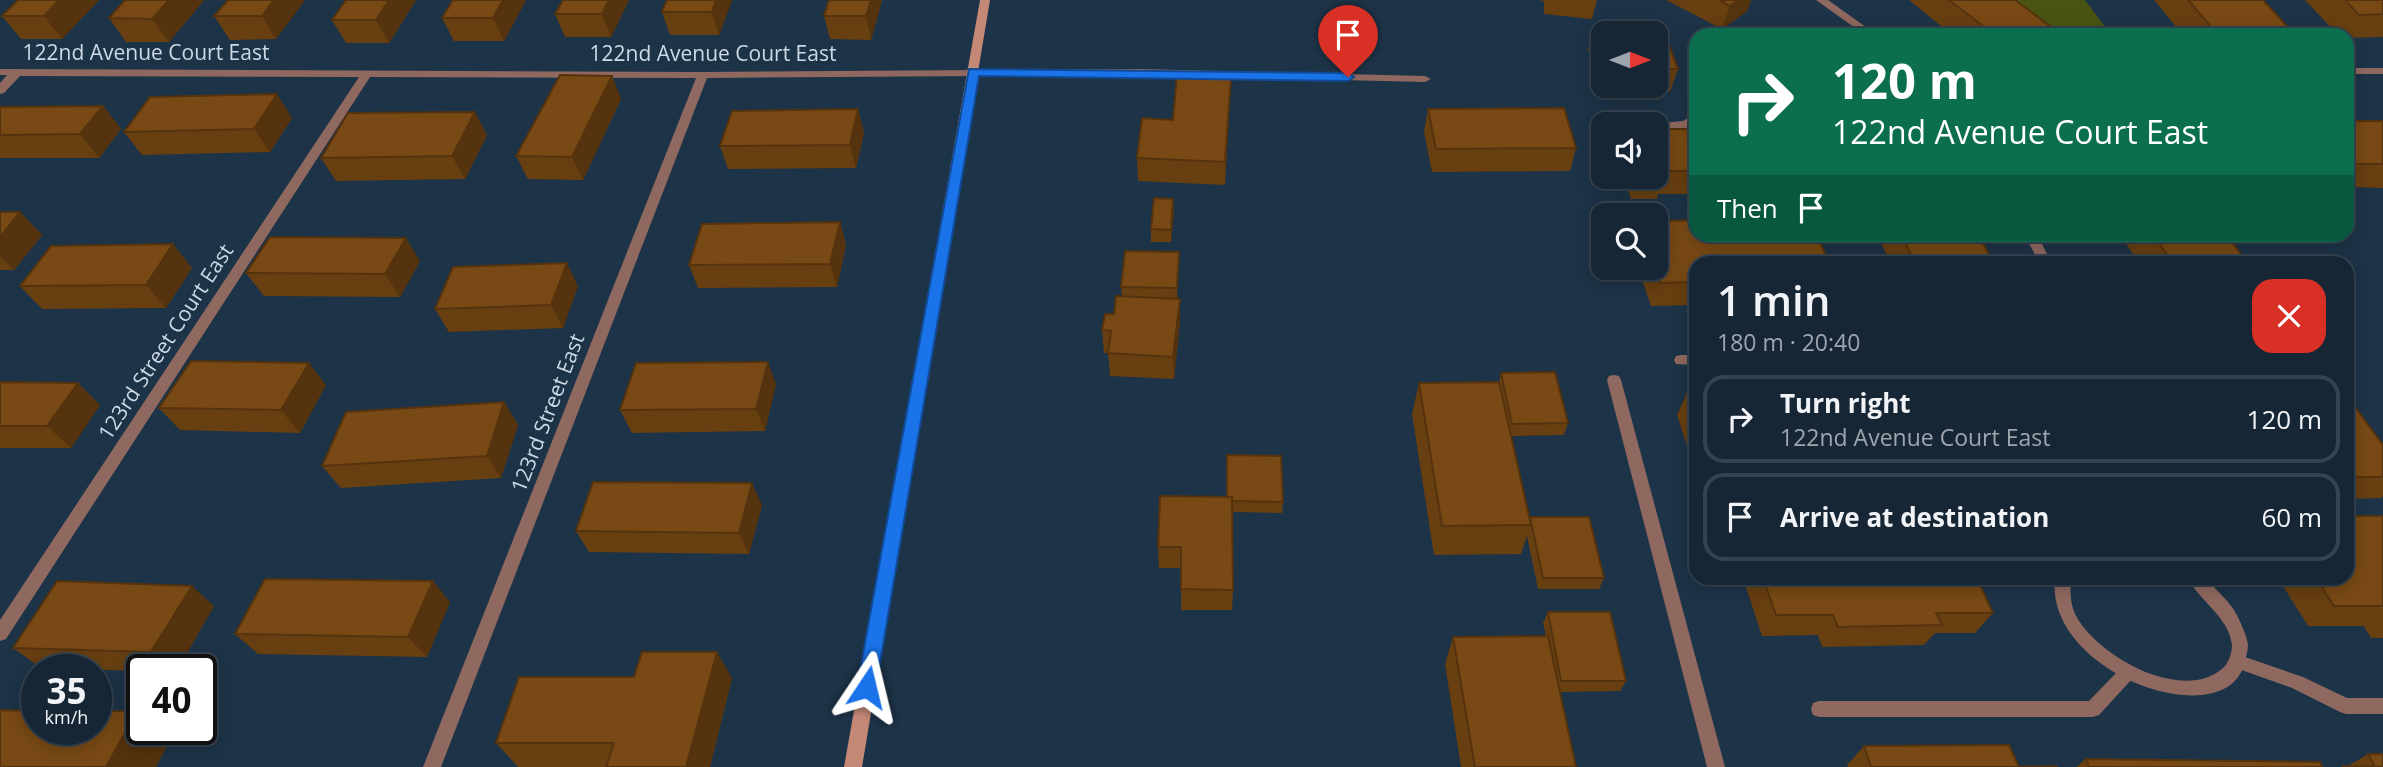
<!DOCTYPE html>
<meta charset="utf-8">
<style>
body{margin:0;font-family:"Open Sans",sans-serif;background:#233241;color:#f1f3f6;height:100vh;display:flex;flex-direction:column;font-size:26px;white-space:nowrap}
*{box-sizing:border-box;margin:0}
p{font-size:23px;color:#9ea5ad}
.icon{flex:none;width:38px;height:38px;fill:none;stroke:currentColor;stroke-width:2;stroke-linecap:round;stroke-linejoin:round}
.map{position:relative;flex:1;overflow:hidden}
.side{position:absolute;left:1689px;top:256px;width:665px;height:329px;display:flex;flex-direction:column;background:#162635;border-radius:21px;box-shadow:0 4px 18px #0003,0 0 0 2px #354350}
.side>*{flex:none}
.guide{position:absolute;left:1689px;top:28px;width:665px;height:214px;border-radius:21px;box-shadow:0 4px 18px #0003,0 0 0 2px #354350;background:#0b6e4f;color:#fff;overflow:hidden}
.needle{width:46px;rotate:90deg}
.fabs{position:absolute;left:1591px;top:21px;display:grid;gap:14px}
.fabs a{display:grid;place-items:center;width:77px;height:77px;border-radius:14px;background:#162635;box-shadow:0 4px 18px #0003,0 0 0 2px #354350;font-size:35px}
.speed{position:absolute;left:21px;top:654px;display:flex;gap:14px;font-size:35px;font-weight:700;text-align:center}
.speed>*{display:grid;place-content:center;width:91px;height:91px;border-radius:50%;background:#162635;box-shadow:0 4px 18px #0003,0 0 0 2px #354350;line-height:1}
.speed small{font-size:18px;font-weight:400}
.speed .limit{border:4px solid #111;border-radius:10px;background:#fff;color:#111}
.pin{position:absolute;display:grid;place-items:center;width:60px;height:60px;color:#fff;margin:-72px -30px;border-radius:50% 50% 50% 0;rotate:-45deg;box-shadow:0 0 7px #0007}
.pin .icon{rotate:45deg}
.me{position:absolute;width:77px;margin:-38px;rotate:10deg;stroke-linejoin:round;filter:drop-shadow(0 0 5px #0008)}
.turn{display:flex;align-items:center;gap:24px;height:147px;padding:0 28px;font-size:32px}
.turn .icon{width:91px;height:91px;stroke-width:2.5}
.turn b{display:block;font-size:49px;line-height:60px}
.then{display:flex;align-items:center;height:66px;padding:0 28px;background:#0003;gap:14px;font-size:26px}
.round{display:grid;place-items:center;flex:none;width:74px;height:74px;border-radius:21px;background:#233241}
.head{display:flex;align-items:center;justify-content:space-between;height:119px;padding:0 28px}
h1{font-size:42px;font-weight:600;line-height:52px}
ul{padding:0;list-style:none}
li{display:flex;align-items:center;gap:21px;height:88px;margin:0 14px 10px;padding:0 14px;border:4px solid #354350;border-radius:21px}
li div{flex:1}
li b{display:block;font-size:26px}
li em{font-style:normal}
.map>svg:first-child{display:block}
.green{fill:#495412}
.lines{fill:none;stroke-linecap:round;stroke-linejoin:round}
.lane{fill:#8f695f;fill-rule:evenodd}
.street{fill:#8f695f;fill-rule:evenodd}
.secondary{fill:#c48877;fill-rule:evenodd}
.wall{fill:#673f11;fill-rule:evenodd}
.shaded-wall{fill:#54330e}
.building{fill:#784914;stroke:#54330e;stroke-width:2}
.route{fill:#1a73e8;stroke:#114b97;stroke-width:2}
.labels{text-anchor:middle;stroke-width:5;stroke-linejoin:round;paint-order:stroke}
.street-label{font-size:21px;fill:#ccd9e6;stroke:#1d3347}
</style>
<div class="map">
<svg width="2383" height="767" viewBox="0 0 2383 767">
<rect width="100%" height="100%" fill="#1d3347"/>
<!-- green -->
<path class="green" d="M1985,0H2085L2111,35H2026Z"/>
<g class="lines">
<!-- lane -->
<path class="lane" d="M2347,68H2383V74H2347Z
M1696,113V123L1686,128L1656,131V124H1652L1683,121Z
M1602,123L1607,124H1603V131L1598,130L1596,127Z
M1681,355H1696V365L1676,364L1674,360L1676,356Z
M2239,655L2303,677L2347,698H2383V714H2346L2340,712L2292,688L2233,667L2231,662L2233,657Z
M2126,666L2132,669L2134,674L2132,679L2099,715L2093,717H1819L1813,715L1811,709L1813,703L1819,701H2089L2120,669Z"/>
<!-- street -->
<path class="street" d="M1816,0H1828L1877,35H1865Z
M0,69L703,72L1141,69L1425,76L1431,79L1425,82L1141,75L707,78L441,767H423L696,78L370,77L6,639L0,641V620L359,77L20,76L4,93L0,94V83L7,75H0Z
M2024,234H2037L2051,262H2039Z
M1614,375L1619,376L1621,380L1725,767H1707L1607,380L1609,376Z
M2055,578H2071C2070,590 2070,603 2075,614C2096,656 2181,703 2222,669C2228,664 2232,654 2232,645C2229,617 2200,602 2188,578H2205C2214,588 2226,598 2234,610C2239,618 2247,636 2248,645C2248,650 2246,656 2245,661C2230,738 2044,675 2055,578Z"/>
<!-- secondary -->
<path class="secondary" d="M980,0H990L862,767H844Z"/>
</g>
<!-- wall -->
<path class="wall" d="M18,0H99L62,39H21L2,16Z
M204,0L169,42H126L109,18Z
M305,0L276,39L230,40L214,16Z
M346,0H416L389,43H346L332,20Z
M526,0L504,41H454L442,18Z
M629,0L611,37H565L555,14Z
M732,0L719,35H670L662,12Z
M829,0H882L871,40L830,39L824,16Z
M1539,0H1597L1592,19L1544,14V1Z
M1666,0H1751L1747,11L1722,29Z
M1909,0H2015L2050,35H1952Z
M2154,0H2263L2295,35H2183Z
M2305,0H2383V37L2347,38V35H2338Z
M1594,26H1642L1644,31H1664L1678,69L1670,92H1662L1659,100H1605L1588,50ZM1603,33H1656V86H1603Z
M612,76L621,99L583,180L528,179L516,156Z
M1231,77L1225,185L1138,181L1137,158Z
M103,106L121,129L99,158H0V107Z
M858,109L864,133L856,168L728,169L720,146Z
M1428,109L1576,148L1570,171L1432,172L1424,132Z
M292,118L270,152L142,155L124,132Z
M2347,121H2383V188L2347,187Z
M1656,129H1696V194H1658L1657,199H1631L1624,177H1656Z
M487,135L465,179L336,181L321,158Z
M1174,211L1171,242H1151V229Z
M0,212H20L42,235L14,270H0Z
M1660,221L1696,262V305L1651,306L1638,268H1656L1657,229Z
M840,222L846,245L837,287L698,288L689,265Z
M1877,234H1978L1993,262H1890Z
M2120,234H2226L2247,262H2138Z
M1179,252L1177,299L1180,322L1174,379L1110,376L1108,353H1104L1102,330L1114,314L1122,296L1121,287Z
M420,261L400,297L264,296L246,273Z
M192,268L166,308L42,309L20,286Z
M578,286L563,328L449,332L435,309Z
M1501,373L1568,423L1564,435L1511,436L1529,518L1604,578L1599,589H1538L1527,536L1521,554L1434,555L1412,414L1419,383L1499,382Z
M0,382L100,405L71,448H0Z
M776,384L765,431L632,433L620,410Z
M326,385L300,433L180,430L159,408Z
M1687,393H1696V474L1677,415Z
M2347,396L2383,445V496L2381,498L2347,499Z
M504,402L518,425L501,478L341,488L322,466Z
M1160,496L1283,502L1282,513L1232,512L1233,590L1232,610H1181V568H1159L1158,547Z
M762,505L749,554L589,552L576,531Z
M2383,516V638H2371L2364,626H2308L2278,578H2347Z
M1743,578H1977L1993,613L1975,633H1935L1924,645L1822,647L1818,635L1762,636Z
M450,602L427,657L258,654L235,634Z
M214,606L177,670H142V671L41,668L13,648Z
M1548,612L1626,681L1620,691L1560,692L1576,767H1461L1445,664L1453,637L1546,636L1543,623Z
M732,678L710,767H518L496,743Z
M1864,746L2019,767H2057H1848L1847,765Z
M2368,754L2383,767H2341L2348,766Z
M2086,759L2322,767H2076Z"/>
<!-- shaded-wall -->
<path class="shaded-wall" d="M59,0H99L62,39L44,16Z
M169,0H204L169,42L152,19Z
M274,0H305L276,39L262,16Z
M389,0H416L389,43L376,20Z
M503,0H526L504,41L493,18Z
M609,0H629L611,37L602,14Z
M716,0H732L719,35L712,12Z
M871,0H882L871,40L866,16Z
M1734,0H1751L1747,11L1722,29L1730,6Z
M2054,29L2050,35H2032Z
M2001,30L1999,35H1990L1992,33Z
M612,76L621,99L583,180L572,157Z
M1231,77L1230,100L1225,185V162Z
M277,94L292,118L270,152L254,129Z
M103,106L121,129L99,158L80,134Z
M858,109L864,133L856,168L850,145Z
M475,112L487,135L465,179L452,156Z
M1173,199L1174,211L1171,242V230Z
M20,212L42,235L14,270L0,256V237Z
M840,222L846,245L837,287L830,264Z
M406,238L420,261L400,297L385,274Z
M173,244L192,268L166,308L146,285Z
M567,263L578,286L563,328L551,305Z
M1180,299V322L1174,379L1173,357Z
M768,362L776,384L765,431L756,409Z
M309,363L326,385L300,433L281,410Z
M78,383L100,405L71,448L47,426Z
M504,402L518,425L501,478L487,456Z
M752,483L762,505L749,554L739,533Z
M433,581L450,602L427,657L408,637Z
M192,586L214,606L177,670H173L151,652Z
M717,652L732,678L710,767H686Z
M137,711L142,715V730H162L172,737L156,767H106Z"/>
<!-- building -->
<path class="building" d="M18,0H59L44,16H2Z
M125,0H169L152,19L109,18Z
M228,0H274L262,16H214Z
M346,0H389L376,20H332Z
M453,0H503L493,18H442Z
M563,0H609L602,14H555Z
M667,0H716L712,12H662Z
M829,0H871L866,16H824Z
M1719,0H1739L1730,6Z
M1949,0H2015L2054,29L2032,35H2007L2001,30L1992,33Z
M2188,0H2263L2295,35H2218Z
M2345,0H2383V14L2359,15Z
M1594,26H1642L1644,31H1664L1678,69H1664L1667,76H1656V33H1603V51Z
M560,75L612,76L572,157L516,156Z
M1177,75L1231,77L1225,162L1137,158L1142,118L1173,120Z
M277,94L254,129L124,132L150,97Z
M103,106L80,134L0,135V107Z
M1564,108L1576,148L1436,149L1428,109Z
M858,109L850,145L720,146L732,111Z
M475,112L452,156L321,158L348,113Z
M2347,121H2383V164H2347Z
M1656,129H1696V171H1664L1665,175H1656Z
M1154,198L1173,199L1171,230L1151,229Z
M0,212H20L0,237Z
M1696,220V234H1816L1829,262H1696V282L1660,283L1655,268H1656V229H1664L1660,221Z
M840,222L830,264L689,265L702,224Z
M1901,234H1978L1993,262H1915Z
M2153,234H2226L2247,262H2172Z
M270,237L406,238L385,274L246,273Z
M173,244L146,285L20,286L51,246Z
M1125,251L1179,252L1177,288L1121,287Z
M567,263L551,305L435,309L453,267Z
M1116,296L1180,299L1173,357L1108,353L1111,331L1102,330L1105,314H1114Z
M191,361L309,363L281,410L159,408Z
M768,362L756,409L620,410L636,363Z
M1555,372L1568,423L1512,424L1501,373Z
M0,382L78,383L47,426H0Z
M1499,382L1531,525L1442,526L1419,383Z
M1687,393H1696V419Z
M2347,396L2383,445V477H2347Z
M504,402L487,456L322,466L346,412Z
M1227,455L1281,456L1283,502L1232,501V497H1227Z
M593,482L752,483L739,533L576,531Z
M1160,496L1232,497L1233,590L1181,589V547H1158Z
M2347,516H2383V606H2334L2316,578H2347Z
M1530,517H1589L1604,578H1543Z
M1763,578H1977L1993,613H1936L1942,625L1838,627L1833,615H1776Z
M265,579L433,581L408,637L235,634Z
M57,581L192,586L151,652L13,648Z
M1548,612H1610L1626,681H1561Z
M1548,636L1576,767H1475L1453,637Z
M642,652H717L686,767H606L614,743H496L519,677H634Z
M0,710L37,711V730H96V711H137L106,767H0Z
M2009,745L2019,767L2056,766L2057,767H1871L1864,746Z
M2368,754H2383V767H2343V766L2375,767Z
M2086,759L2320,762L2322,767H2089Z"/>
<!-- route -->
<path class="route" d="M969,69L1348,73L1354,77L1348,81L979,76L876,687L874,693L867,696L860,693L857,687Z"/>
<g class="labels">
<!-- street labels -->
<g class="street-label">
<text x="146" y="60">122nd Avenue Court East</text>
<text x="713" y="61">122nd Avenue Court East</text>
<text transform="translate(166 342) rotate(-57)" y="7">123rd Street Court East</text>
<text transform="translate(548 413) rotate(-69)" y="7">123rd Street East</text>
</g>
</g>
</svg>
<div class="fabs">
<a><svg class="needle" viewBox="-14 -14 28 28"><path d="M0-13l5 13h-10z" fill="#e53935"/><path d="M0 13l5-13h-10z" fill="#9ea5ad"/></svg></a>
<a><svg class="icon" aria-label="sound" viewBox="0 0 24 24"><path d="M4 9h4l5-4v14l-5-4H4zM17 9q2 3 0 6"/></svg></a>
<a><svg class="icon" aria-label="search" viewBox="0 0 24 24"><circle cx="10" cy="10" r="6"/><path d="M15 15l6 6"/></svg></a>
</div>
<div class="speed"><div>35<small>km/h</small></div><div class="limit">40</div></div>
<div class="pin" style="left:1348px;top:77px;background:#d93025"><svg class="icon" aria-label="arrive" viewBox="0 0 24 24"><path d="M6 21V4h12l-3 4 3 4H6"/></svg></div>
<svg class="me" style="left:867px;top:687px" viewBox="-20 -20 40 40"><path d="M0-17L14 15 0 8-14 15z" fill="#1a73e8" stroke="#fff" stroke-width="4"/></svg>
<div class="guide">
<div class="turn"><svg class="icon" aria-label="right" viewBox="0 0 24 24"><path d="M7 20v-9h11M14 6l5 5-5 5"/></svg><div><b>120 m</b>122nd Avenue Court East</div></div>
<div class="then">Then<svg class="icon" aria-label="arrive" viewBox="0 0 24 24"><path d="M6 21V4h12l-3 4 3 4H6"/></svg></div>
</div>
<section class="side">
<div class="head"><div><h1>1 min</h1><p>180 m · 20:40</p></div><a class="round" style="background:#d93025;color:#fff"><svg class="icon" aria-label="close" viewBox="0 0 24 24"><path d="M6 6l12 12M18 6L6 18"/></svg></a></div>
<ul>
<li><svg class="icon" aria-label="right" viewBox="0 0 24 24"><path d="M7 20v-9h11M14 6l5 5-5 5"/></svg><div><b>Turn right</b><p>122nd Avenue Court East</p></div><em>120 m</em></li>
<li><svg class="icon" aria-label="arrive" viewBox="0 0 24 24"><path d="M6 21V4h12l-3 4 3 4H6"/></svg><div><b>Arrive at destination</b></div><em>60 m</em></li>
</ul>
</section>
</div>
